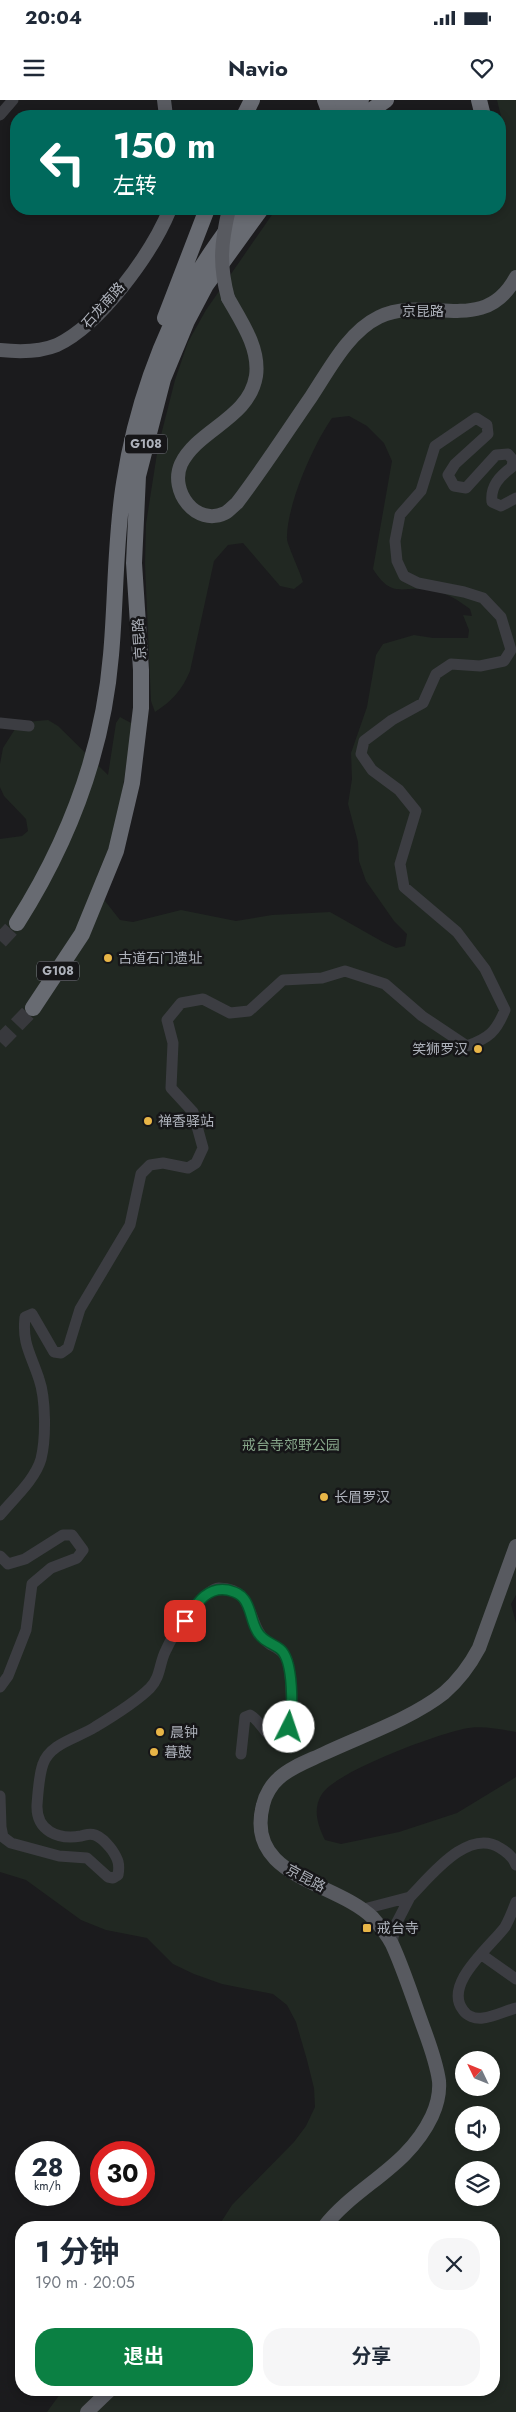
<!DOCTYPE html>
<html lang="zh">
<meta charset="utf-8">
<style>
body{margin:0;font-family:Jost,"Noto Sans SC",sans-serif;background:#f6f6f7;color:#1f2937;height:100vh;display:flex;flex-direction:column;font-size:19px;white-space:nowrap}
*{box-sizing:border-box;margin:0}
p{font-size:16px;color:#747a83}
.icon{flex:none;width:28px;height:28px;fill:none;stroke:currentColor;stroke-width:2;stroke-linecap:round;stroke-linejoin:round}
.map{position:relative;flex:1;overflow:hidden}
.panel{position:absolute;left:15px;top:2121px;width:485px;height:175px;display:flex;flex-direction:column;background:#fff;border-radius:20px;box-shadow:0 2px 8px #0003}
.panel>*{flex:none}
.hud{position:absolute;left:10px;top:10px;width:496px;height:105px;border-radius:20px;box-shadow:0 2px 8px #0003;background:#00695c;color:#fff;overflow:hidden}
.needle{width:32px;rotate:313deg}
.fabs{position:absolute;left:455px;top:1951px;display:grid;gap:10px}
.fabs a{display:grid;place-items:center;width:45px;height:45px;border-radius:50%;background:#fff;box-shadow:0 2px 8px #0003;font-size:25px}
.speed{position:absolute;left:15px;top:2041px;display:flex;gap:10px;font-size:25px;font-weight:700;text-align:center}
.speed>*{display:grid;place-content:center;width:65px;height:65px;border-radius:50%;background:#fff;box-shadow:0 2px 8px #0003;line-height:1}
.speed small{font-size:12px;font-weight:400}
.speed .limit{border:8px solid #d22;background:#fff;color:#111}
.pin{position:absolute;display:grid;place-items:center;width:42px;height:42px;color:#fff;margin:-21px;border-radius:10px;box-shadow:0 2px 8px #0006}
.me{position:absolute;width:55px;margin:-28px;rotate:4deg;stroke-linejoin:round;filter:drop-shadow(0 0 4px #0008)}
.turn{display:flex;align-items:center;gap:18px;height:105px;padding:0 20px;font-size:22px}
.turn .icon{width:65px;height:65px;stroke-width:2.5}
.turn b{display:block;font-size:35px;line-height:42px}
.round{display:grid;place-items:center;flex:none;width:52px;height:52px;border-radius:20px;background:#f6f6f7}
.head{display:flex;align-items:center;justify-content:space-between;height:85px;padding:0 20px}
h1{font-size:30px;font-weight:700;line-height:38px}
.cta{display:flex;gap:10px;margin-top:auto;padding:10px 20px}
.cta a{flex:1;height:58px;border-radius:20px;background:#0b8043;color:#fff;font-size:20px;font-weight:700;line-height:58px;text-align:center}
.cta a+a{background:#f6f6f7;color:#1f2937}
.status{display:flex;justify-content:space-between;align-items:center;height:35px;padding:0 25px;background:#fff;direction:ltr}
.status svg{height:14px;fill:currentColor}
header{display:flex;justify-content:space-between;align-items:center;height:65px;padding:0 20px;background:#fff;font-size:22px;font-weight:700}
.map>svg:first-child{display:block}
.green{fill:#212822;fill-rule:evenodd}
.lines{fill:none;stroke-linecap:round;stroke-linejoin:round}
.highway-tunnel{stroke:#38393d;stroke-width:16;stroke-dasharray:16 8;stroke-linecap:butt}
.minor{stroke:#3c3d42;stroke-width:11}
.major{stroke:#585a60;stroke-width:14}
.highway{stroke:#686b72;stroke-width:16}
.major-bridge{stroke:#585a60;stroke-width:14}
.highway-bridge{stroke:#686b72;stroke-width:16}
.route-casing{stroke:#07532c;stroke-width:12}
.route{stroke:#0b8043;stroke-width:9}
.poi-dot{fill:#e8b547;stroke:#161618;stroke-width:2}
.labels{text-anchor:middle;stroke-width:5;stroke-linejoin:round;paint-order:stroke}
.shield{fill:#161618;stroke:#80838a;stroke-width:1}
.shield-label{font-size:12px;font-weight:bold;fill:#aeb2bb}
.street-label{font-size:14px;fill:#aeb2bb;stroke:#161618}
.poi-label{font-size:14px;fill:#aeb2bb;stroke:#161618;text-anchor:start}
.park-label{font-size:14px;fill:#86a589;stroke:#161618}
</style>
<div class="status"><b>20:04</b><svg viewBox="0 0 49 12"><path d="M0 12V9h3v3zM5 12V6h3v6zM10 12V3h3v9zM15 12V0h3v12zM26 1h20v11H26zM47 4h2v5h-2z"/></svg></div>
<header><svg class="icon" aria-label="menu" viewBox="0 0 24 24"><path d="M4 6h16M4 12h16M4 18h16"/></svg>Navio<svg class="icon" aria-label="heart" viewBox="0 0 24 24"><path d="M12 20l-8-8c-3-5 5-10 8-4 3-6 11-1 8 4z"/></svg></header>
<div class="map">
<svg width="516" height="2312" viewBox="0 0 516 2312">
<rect width="100%" height="100%" fill="#1b1b1d"/>
<!-- green -->
<path class="green" d="M497,0H516V1495L511,1504L516,1523V1632C499,1629 480,1625 463,1629C435,1635 337,1671 322,1694C312,1709 318,1726 325,1740L341,1744L399,1732L457,1713L516,1677V2312H47L63,2290H494V2128L218,2127L232,2105L294,2042L306,2026L315,2007L314,1988L307,1960L296,1922L287,1905L273,1894L222,1884L194,1874L173,1864L147,1838L106,1830L81,1820L26,1780L0,1772V739L22,736L28,731L26,719L4,696L0,687V664L3,648L17,626L26,622L48,620L58,626L108,675L116,623L120,617L131,623V632L117,728L97,776L105,801L120,820L133,822L181,810L236,821L272,815L330,812L383,842L396,848L405,846L407,834L394,821L366,781L359,761L358,742L348,704L352,679L351,653L367,607L376,555L383,544L414,535L433,538H468L469,530L463,515L472,516L470,509C458,500 447,493 432,490C401,485 393,500 373,469L392,361L384,343L367,326L349,316L332,318C313,345 286,407 287,439C287,444 301,474 303,482L294,489L280,486L243,443L228,445L214,461L190,571C182,590 172,601 155,612L151,601L145,464L146,424L158,347L175,280L188,242L206,210L276,109H500L501,16ZM464,1960H491V1988H464ZM464,2015H491V2042H464ZM464,2070H491V2098H464Z"/>
<g class="lines">
<!-- highway-tunnel -->
<path class="highway-tunnel" d="M0,841L17,823
M0,942L33,908"/>
<!-- minor -->
<path class="minor" d="M0,15L13,0
M0,623L29,626
M0,1415C13,1399 35,1380 41,1359C46,1339 46,1299 39,1279C31,1254 22,1244 25,1217L32,1214L54,1252L61,1253L68,1248L80,1209L130,1125L141,1074L150,1065L163,1063L188,1068L196,1063L203,1048L193,1012L171,988L173,943L167,920L181,903L203,899L230,913L249,911L283,880L322,878L345,871L385,884L422,916L467,946C489,938 496,932 505,910L485,869L457,832L404,787L400,764L416,711L399,690L372,670L361,654L364,641L392,620L423,603L436,574L451,564L480,566L504,561L511,550L501,517L483,498L464,492L418,483L404,476L397,461L395,441L400,415L421,391L435,346L476,318L487,325L488,334L455,364L448,375L454,386L466,388L496,355L508,354L513,360L512,367C500,376 490,386 492,402L501,406L516,398
M0,1456L8,1464L25,1459L63,1435H72L83,1450L77,1458L51,1468L32,1484L26,1530L8,1576L0,1587
M0,1696L1,1727L3,1737L11,1743L59,1756L87,1758L108,1777L113,1778L118,1775C120,1764 118,1759 112,1750C107,1744 103,1738 95,1735C89,1733 86,1735 81,1736C58,1740 36,1731 37,1705C38,1692 39,1675 43,1664C50,1643 78,1638 95,1627C110,1618 138,1600 150,1588C161,1577 159,1563 166,1550C172,1536 203,1489 219,1488C258,1488 245,1529 271,1545C277,1548 282,1550 285,1556C292,1567 293,1615 289,1627C287,1634 283,1637 277,1640C265,1636 261,1621 250,1615L245,1617L241,1654
M410,1797C430,1777 468,1727 500,1748C507,1752 513,1757 516,1765
M516,1802C513,1810 509,1820 505,1827C490,1847 443,1884 463,1910C467,1916 475,1919 483,1918C494,1917 505,1911 516,1908
M364,1809L410,1797L395,1826L392,1844
M482,1855L516,1879"/>
<!-- major -->
<path class="major" d="M164,0L166,16
M228,198C241,221 260,248 256,276C249,319 198,329 181,364C169,391 196,427 225,413C229,411 233,406 237,403C263,369 286,333 311,297C329,270 348,232 379,217C428,194 484,237 516,177
M0,250C18,252 40,252 57,245C101,224 152,153 170,109
M323,2128C356,2085 407,2069 432,2016C437,2005 440,1993 439,1981C436,1959 427,1938 420,1918C411,1893 403,1868 392,1844C387,1835 380,1826 373,1818C336,1781 244,1778 263,1705C265,1695 272,1684 279,1678C291,1667 308,1661 323,1654C361,1636 411,1619 444,1593C459,1580 470,1565 479,1548L516,1446
M87,2312L110,2290"/>
<!-- highway -->
<path class="highway" d="M479,0L483,16
M244,16L252,0
M325,16L342,0
M344,16L361,0
M363,16L386,0
M165,218L207,109
M17,823C69,741 103,652 111,555C116,500 115,438 124,383C135,311 160,238 197,175C210,152 227,131 242,109
M33,908L82,834L116,751L132,683L141,608V570L134,463L138,376L163,279L187,221L206,185L261,109"/>
<!-- major-bridge -->
<path class="major-bridge" d="M228,198C219,164 221,143 229,109"/>
<!-- highway-bridge -->
<path class="highway-bridge" d="M325,0L331,16"/>
</g>
<g class="lines">
<!-- route casing -->
<g class="route-casing">
<path id="route" d="M185,1521C196,1505 206,1486 228,1490C234,1492 240,1493 244,1499C251,1508 251,1521 257,1531C262,1541 272,1543 280,1549C294,1560 293,1611 289,1627"/>
</g>
<!-- route -->
<use href="#route" class="route"/>
</g>
<!-- markers -->
<g class="poi-dot">
<circle cx="108" cy="858" r="5"/>
<circle cx="478" cy="949" r="5"/>
<circle cx="148" cy="1021" r="5"/>
<circle cx="324" cy="1397" r="5"/>
<circle cx="160" cy="1632" r="5"/>
<circle cx="154" cy="1652" r="5"/>
<rect x="362" y="1823" width="10" height="10" rx="2.5"/>
</g>
<g class="labels">
<!-- shield labels -->
<g class="shield">
<rect x="125" y="334.5" width="42" height="19" rx="4"/>
<rect x="37" y="861.5" width="42" height="19" rx="4"/>
</g>
<g class="shield-label">
<text x="146" y="348">G108</text>
<text x="58" y="875">G108</text>
</g>
<!-- street labels -->
<g class="street-label">
<text transform="translate(103 205) rotate(-48)" y="5">石龙南路</text>
<text x="423" y="216">京昆路</text>
<text transform="translate(139 539) rotate(-94)" y="5">京昆路</text>
<text transform="translate(306 1778) rotate(28)" y="5">京昆路</text>
</g>
<!-- poi labels -->
<g class="poi-label">
<text x="118" y="863">古道石门遗址</text>
<text x="468" y="954" text-anchor="end">笑狮罗汉</text>
<text x="158" y="1026">禅香驿站</text>
<text x="334" y="1402">长眉罗汉</text>
<text x="170" y="1637">晨钟</text>
<text x="164" y="1657">暮鼓</text>
<text x="377" y="1833">戒台寺</text>
</g>
<!-- park labels -->
<g class="park-label">
<text x="291" y="1350">戒台寺郊野公园</text>
</g>
</g>
</svg>
<div class="fabs">
<a><svg class="needle" viewBox="-14 -14 28 28"><path d="M0-13l5 13h-10z" fill="#e53935"/><path d="M0 13l5-13h-10z" fill="#747a83"/></svg></a>
<a><svg class="icon" aria-label="sound" viewBox="0 0 24 24"><path d="M4 9h4l5-4v14l-5-4H4zM17 9q2 3 0 6"/></svg></a>
<a><svg class="icon" aria-label="layers" viewBox="0 0 24 24"><path d="M12 4l9 5-9 5-9-5zM3 14l9 5 9-5"/></svg></a>
</div>
<div class="speed"><div>28<small>km/h</small></div><div class="limit">30</div></div>
<div class="pin" style="left:185px;top:1521px;background:#d93025"><svg class="icon" aria-label="arrive" viewBox="0 0 24 24"><path d="M6 21V4h12l-3 4 3 4H6"/></svg></div>
<svg class="me" style="left:289px;top:1627px" viewBox="-20 -20 40 40"><circle r="19" fill="#fff"/><path d="M0-13L10 11 0 6-10 11z" fill="#0b8043"/></svg>
<div class="hud">
<div class="turn"><svg class="icon" aria-label="left" viewBox="0 0 24 24"><path d="M17 20v-9H6M10 6l-5 5 5 5"/></svg><div><b>150 m</b>左转</div></div>
</div>
<section class="panel">
<div class="head"><div><h1>1 分钟</h1><p>190 m · 20:05</p></div><a class="round"><svg class="icon" aria-label="close" viewBox="0 0 24 24"><path d="M6 6l12 12M18 6L6 18"/></svg></a></div>
<div class="cta"><a>退出</a><a>分享</a></div>
</section>
</div>
